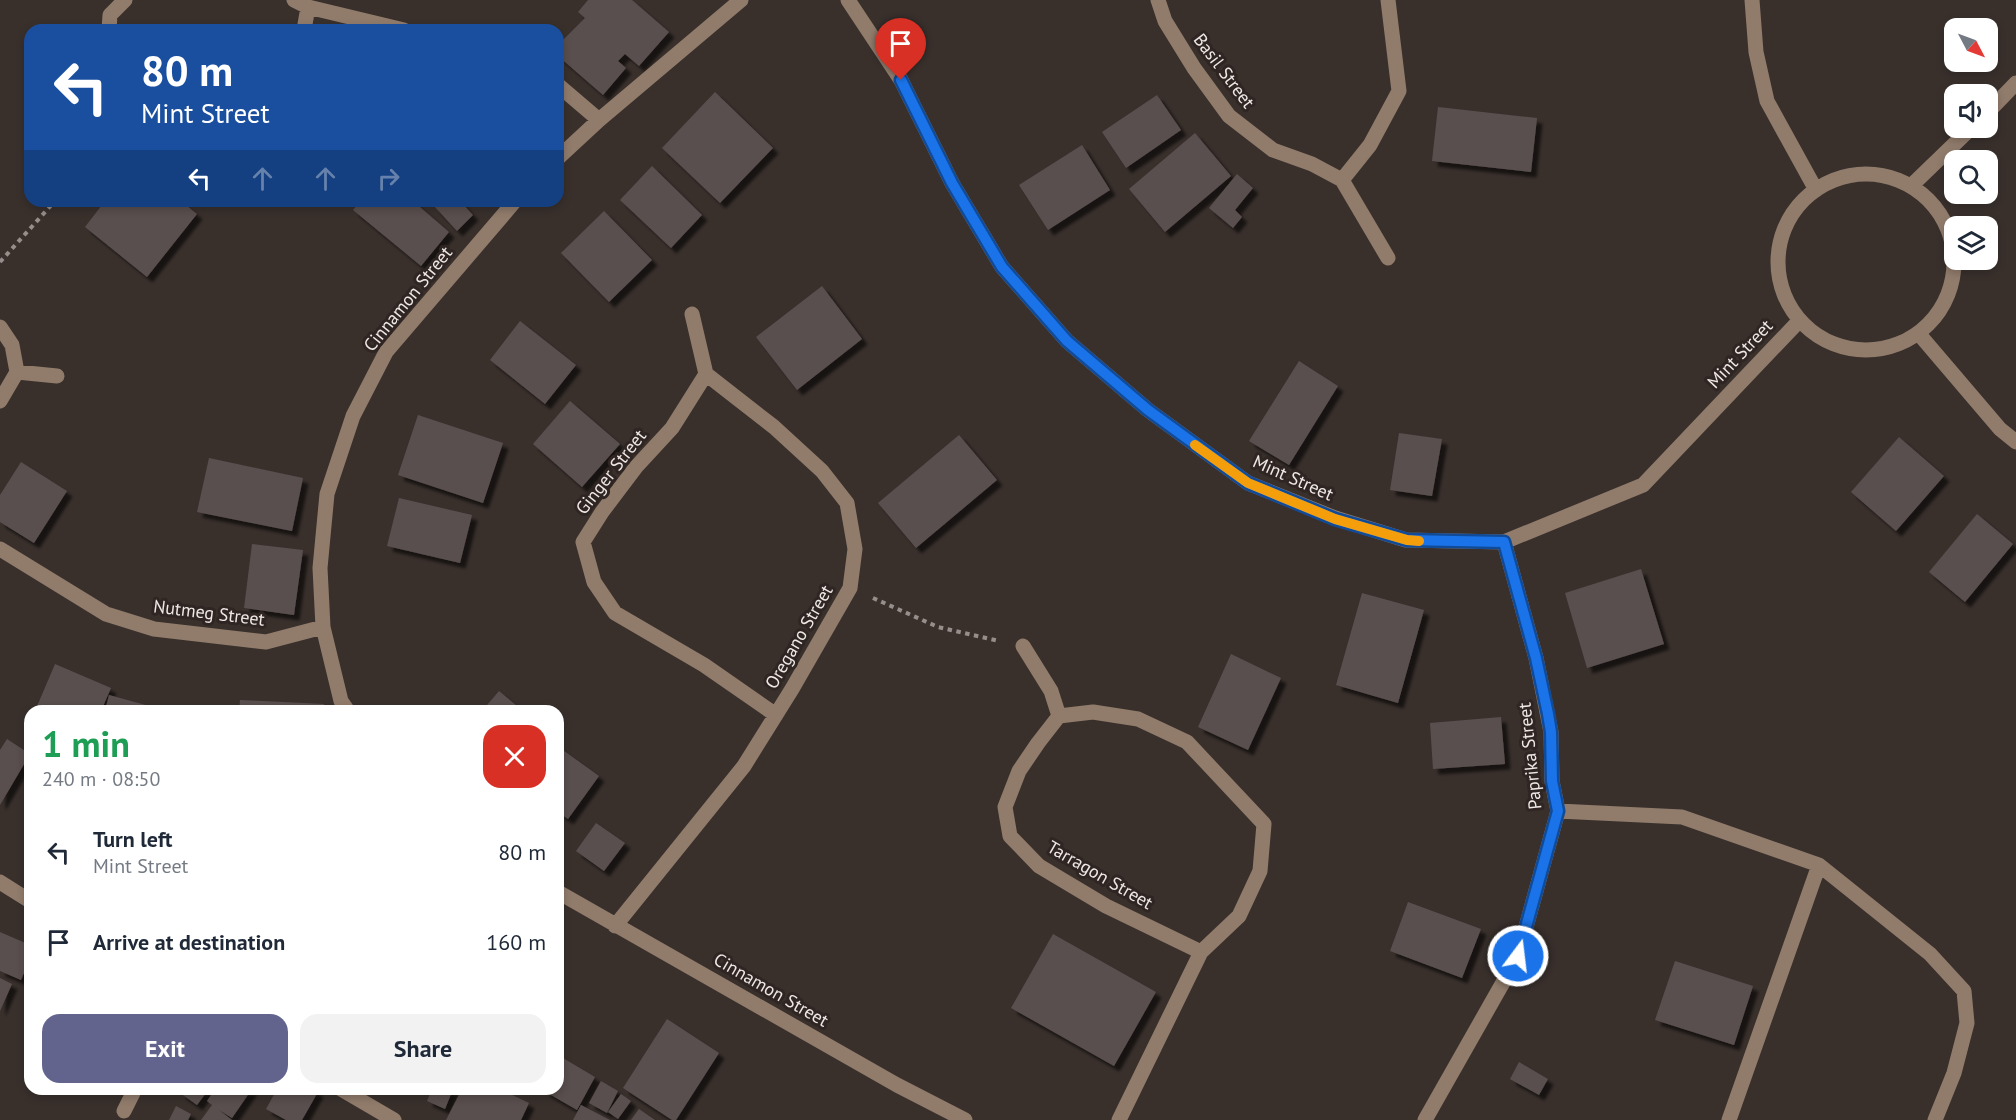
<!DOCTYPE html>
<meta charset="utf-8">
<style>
body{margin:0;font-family:"PT Sans",sans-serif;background:#f2f2f3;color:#1f2937;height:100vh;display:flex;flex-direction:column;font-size:22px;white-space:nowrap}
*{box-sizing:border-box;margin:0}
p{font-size:20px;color:#747a83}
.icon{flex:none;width:33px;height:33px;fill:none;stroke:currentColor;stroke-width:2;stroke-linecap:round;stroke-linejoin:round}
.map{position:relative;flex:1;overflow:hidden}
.panel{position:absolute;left:24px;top:705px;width:540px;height:390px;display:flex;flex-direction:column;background:#fff;border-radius:18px;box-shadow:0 3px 9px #0003}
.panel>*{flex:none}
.guide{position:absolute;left:24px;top:24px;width:540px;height:183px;border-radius:18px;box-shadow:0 3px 9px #0003;background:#1a4fa0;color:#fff;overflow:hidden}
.needle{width:39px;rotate:131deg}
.buttons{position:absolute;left:1944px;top:18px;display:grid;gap:12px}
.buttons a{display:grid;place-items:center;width:54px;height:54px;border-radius:12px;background:#fff;box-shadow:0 3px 9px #0003;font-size:30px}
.pin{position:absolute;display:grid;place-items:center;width:51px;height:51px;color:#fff;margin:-62px -26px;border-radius:50% 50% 50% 0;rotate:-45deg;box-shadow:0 0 6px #0007}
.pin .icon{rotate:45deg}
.me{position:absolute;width:66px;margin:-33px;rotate:15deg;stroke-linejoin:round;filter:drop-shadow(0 0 4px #0008)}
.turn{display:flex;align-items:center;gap:21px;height:126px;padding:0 18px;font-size:27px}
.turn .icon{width:78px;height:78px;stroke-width:2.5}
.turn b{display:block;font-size:42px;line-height:51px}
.lanes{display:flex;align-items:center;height:57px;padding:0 18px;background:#0003;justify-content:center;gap:30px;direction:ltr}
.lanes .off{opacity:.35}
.round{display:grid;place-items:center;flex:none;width:63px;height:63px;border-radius:18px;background:#f2f2f3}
.headline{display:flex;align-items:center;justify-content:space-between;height:102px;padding:0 18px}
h1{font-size:36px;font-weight:600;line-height:45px;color:#1e9e55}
.action{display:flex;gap:12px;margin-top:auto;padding:12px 18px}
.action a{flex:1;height:69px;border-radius:18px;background:#63648e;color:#fff;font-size:24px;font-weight:600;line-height:69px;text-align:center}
.action a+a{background:#f2f2f3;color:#1f2937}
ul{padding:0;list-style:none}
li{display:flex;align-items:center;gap:18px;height:90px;padding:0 18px}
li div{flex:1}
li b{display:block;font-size:22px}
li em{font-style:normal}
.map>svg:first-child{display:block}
.building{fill:#5a4f4f;filter:url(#shadow)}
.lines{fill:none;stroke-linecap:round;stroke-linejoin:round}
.path{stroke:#968e8b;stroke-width:4;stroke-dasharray:4.5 4.5;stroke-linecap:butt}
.minor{stroke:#917c6c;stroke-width:15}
.route-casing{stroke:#114b97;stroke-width:15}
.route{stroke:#1a73e8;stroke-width:10}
.slow{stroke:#f59e0b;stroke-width:10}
.labels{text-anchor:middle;stroke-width:6;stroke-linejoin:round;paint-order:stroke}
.street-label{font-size:18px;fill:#eee8e6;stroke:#2f2623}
</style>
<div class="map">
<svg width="2016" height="1120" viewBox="0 0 2016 1120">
<defs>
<filter id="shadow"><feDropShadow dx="5.5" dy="5.5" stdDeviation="1.5" flood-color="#0009"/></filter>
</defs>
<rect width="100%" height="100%" fill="#39302c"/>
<!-- building -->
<path class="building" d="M588,0H632L669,32L639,66L625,54L618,61L626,68L603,95L558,56V45L585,18L578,12Z
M715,92L773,148L720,203L662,148Z
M1157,95L1181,130L1126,168L1102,132Z
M1438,107L1537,118L1531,172L1432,161Z
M1195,133L1231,176L1165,232L1129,189Z
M1082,145L1110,190L1048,230L1019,185Z
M652,166L702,215L671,248L620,200Z
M1237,174L1253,188L1235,210L1242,217L1233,228L1209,208Z
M105,201H181L197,214L147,277L85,227Z
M361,201H413L449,232L421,266L353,210Z
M439,201H460L473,215L457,231L434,206Z
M604,211L652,260L609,302L561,253Z
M822,286L862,339L797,390L756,337Z
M520,321L576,365L545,404L490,360Z
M1299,361L1338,386L1289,465L1249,441Z
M570,401L620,444L582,487L533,444Z
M418,415L503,443L483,503L398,475Z
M1399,433L1442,439L1432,496L1390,490Z
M959,435L997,480L916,548L878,503Z
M1899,437L1944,476L1896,531L1851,492Z
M209,458L303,478L292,531L197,512Z
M21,462L67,491L34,543L0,522V495Z
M399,498L472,515L460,563L387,546Z
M1977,514L2013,544L1965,602L1929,572Z
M252,544L303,550L294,615L244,608Z
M1641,569L1664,644L1587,668L1565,593Z
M1362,593L1424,610L1398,703L1336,685Z
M1231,654L1281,678L1248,750L1198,727Z
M55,664L111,688L101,711H35Z
M499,691L523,711H482Z
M109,695L164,710V711H105Z
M240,700L324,704L323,711H239Z
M1501,717L1505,764L1433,769L1430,723Z
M7,739L30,754L0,805V750Z
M560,748L599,776L568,819L558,812V751Z
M596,823L625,843L604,871L576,851Z
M1408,902L1481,929L1462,978L1390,951Z
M0,932L30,945V959L21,980L0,971Z
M1053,934L1156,992L1114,1066L1011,1008Z
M1675,961L1753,986L1734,1045L1655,1020Z
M0,978L12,984L0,1011Z
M667,1019L719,1053L676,1120H672L623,1088Z
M563,1058L595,1077L577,1110L544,1091L545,1089H558V1067Z
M1519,1062L1548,1079L1539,1095L1510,1079Z
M601,1081L618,1091L607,1113L589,1103Z
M183,1089H209L197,1105L180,1093Z
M215,1089H252L232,1118L219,1110L232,1120H201L212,1105L207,1101Z
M277,1089H313L318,1092L302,1120H286L266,1109Z
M432,1089H453L445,1109L427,1101Z
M462,1089H500L529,1103L521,1120H446Z
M621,1094L631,1101L618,1119L608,1112Z
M581,1105L604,1117L610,1120H573Z
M176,1106L191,1114L188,1120H169Z
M639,1109L655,1120H631Z"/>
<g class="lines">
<!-- path -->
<path class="path" d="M0,262L55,201
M873,598L938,627L999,641"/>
<!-- minor -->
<path class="minor" d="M294,0L308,7L304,30
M848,0L901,80L952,183L1002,267L1067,341L1148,410L1248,483L1335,518L1406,540L1504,542L1643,485L1799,321
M1158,0L1165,21L1194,68L1229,116L1273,150L1312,164L1342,180
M1752,0L1756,52L1767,101L1816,190
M308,7L404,30
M109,30L110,15L125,0
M558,85L599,120
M1988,112L2016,83
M558,158L599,120L741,0
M1778 262a88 88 0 1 1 176 0a88 88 0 1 1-176 0Z
M1911,186L1971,128
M1388,258L1342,180L1370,145L1399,91L1388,0
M692,314L706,374L672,428L636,467L602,512L583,542L594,582L615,613L704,665L776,715
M0,327L12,345L17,372L0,401
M1919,334L2000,429L2016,442
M17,372L57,376
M0,549L106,614L154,629L266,642L323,627
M1023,646L1051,691L1059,716L1093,712L1138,719L1187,742L1264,824L1260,871L1239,916L1201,952L1119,1120
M348,711L341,701L323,627L320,568L327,494L353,416L386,352L515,201
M1059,716L1038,743L1019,771L1005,807L1010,836L1039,866L1106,906L1201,952
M1558,811L1682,817L1819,865L1930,954L1964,991L1967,1023L1954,1073L1935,1120
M0,882L30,901
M558,892L897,1085L965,1120
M615,926L744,766L792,689L850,588L855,549L847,503L822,471L774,427L706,374
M341,1089L394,1120
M124,1111L135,1089
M1425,1120L1518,956L1558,811L1552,781L1551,732L1536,658L1504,542
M1729,1120L1819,865"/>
</g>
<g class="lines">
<!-- route casing -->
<g class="route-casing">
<path id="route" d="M901,80L952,183L1002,267L1067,341L1148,410L1248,483L1335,519L1407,540L1504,542L1536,658L1548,714L1551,732L1552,781L1558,811L1518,956"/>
</g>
<!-- route -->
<use href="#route" class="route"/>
<!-- slow -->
<path class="slow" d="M1195,445L1248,483L1335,519L1407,540L1419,541"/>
</g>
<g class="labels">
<!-- street labels -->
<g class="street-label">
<text transform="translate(1224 71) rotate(53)" y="6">Basil Street</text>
<text transform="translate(408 299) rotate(-51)" y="6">Cinnamon Street</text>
<text transform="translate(1740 354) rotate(-47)" y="6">Mint Street</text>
<text transform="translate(611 472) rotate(-52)" y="6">Ginger Street</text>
<text transform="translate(1293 478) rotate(24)" y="6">Mint Street</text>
<text transform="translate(209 613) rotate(7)" y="6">Nutmeg Street</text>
<text transform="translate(799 637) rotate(-60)" y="6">Oregano Street</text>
<text transform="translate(1530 756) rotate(-96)" y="6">Paprika Street</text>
<text transform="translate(1100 875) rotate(30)" y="6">Tarragon Street</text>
<text transform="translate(771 990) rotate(30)" y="6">Cinnamon Street</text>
</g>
</g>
</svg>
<div class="buttons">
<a><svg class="needle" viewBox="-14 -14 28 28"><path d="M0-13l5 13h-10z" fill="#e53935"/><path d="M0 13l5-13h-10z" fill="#747a83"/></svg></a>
<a><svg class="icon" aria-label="sound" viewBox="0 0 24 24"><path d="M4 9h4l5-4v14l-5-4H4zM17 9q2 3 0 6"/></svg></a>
<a><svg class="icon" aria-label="search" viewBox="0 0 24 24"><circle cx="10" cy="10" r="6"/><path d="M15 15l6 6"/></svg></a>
<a><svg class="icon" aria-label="layers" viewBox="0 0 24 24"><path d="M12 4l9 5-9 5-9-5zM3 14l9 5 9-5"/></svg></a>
</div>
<div class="pin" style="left:901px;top:80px;background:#d93025"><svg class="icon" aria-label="arrive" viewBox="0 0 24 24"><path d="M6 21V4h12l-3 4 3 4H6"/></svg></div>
<svg class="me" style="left:1518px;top:956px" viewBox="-20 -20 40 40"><circle r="17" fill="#1a73e8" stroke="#fff" stroke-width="3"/><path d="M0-11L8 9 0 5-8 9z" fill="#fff"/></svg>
<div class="guide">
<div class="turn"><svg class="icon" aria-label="left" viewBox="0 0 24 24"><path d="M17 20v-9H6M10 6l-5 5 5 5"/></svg><div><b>80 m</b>Mint Street</div></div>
<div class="lanes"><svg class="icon" aria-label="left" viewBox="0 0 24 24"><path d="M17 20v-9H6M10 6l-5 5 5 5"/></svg><svg class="icon off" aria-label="ahead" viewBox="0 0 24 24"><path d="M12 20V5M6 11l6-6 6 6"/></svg><svg class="icon off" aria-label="ahead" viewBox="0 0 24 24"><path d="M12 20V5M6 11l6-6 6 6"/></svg><svg class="icon off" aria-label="right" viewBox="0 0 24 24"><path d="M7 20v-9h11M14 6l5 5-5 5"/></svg></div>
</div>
<section class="panel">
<div class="headline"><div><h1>1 min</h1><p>240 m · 08:50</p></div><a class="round" style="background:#d93025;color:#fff"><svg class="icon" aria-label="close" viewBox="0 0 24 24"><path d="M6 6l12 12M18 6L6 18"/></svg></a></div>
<ul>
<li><svg class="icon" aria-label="left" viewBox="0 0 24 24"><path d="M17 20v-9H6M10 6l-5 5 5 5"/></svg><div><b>Turn left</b><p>Mint Street</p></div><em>80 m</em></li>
<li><svg class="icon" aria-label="arrive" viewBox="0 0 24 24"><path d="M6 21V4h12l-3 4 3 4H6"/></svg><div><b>Arrive at destination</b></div><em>160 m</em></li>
</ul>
<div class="action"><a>Exit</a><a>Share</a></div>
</section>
</div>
